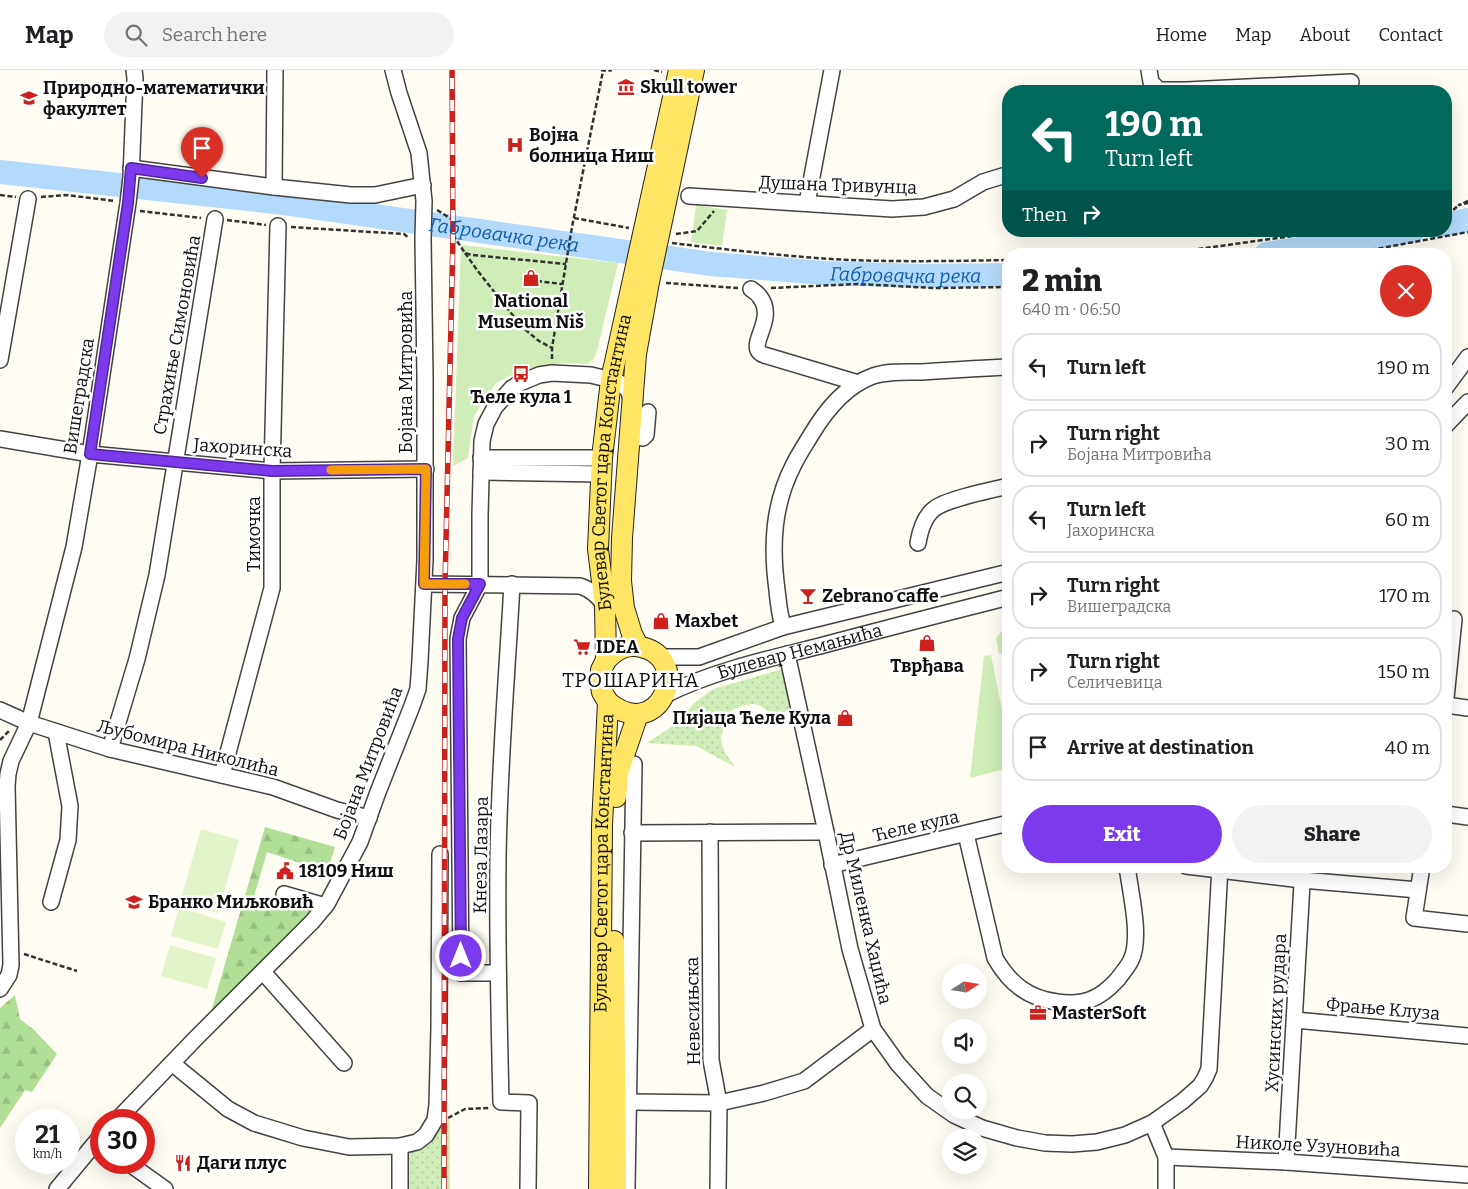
<!DOCTYPE html>
<meta charset="utf-8">
<style>
body{margin:0;font-family:Bitter,serif;background:#f2f2f2;color:#202124;height:100vh;display:flex;flex-direction:column;font-size:19px;white-space:nowrap}
*{box-sizing:border-box;margin:0}
p{font-size:16px;color:#757577}
.icon{flex:none;width:28px;height:28px;fill:none;stroke:currentColor;stroke-width:2;stroke-linecap:round;stroke-linejoin:round}
.map{position:relative;flex:1;overflow:hidden}
.side{position:absolute;left:1002px;top:178px;width:450px;height:625px;display:flex;flex-direction:column;background:#fff;border-radius:20px;box-shadow:0 5px 20px #0002}
.side>*{flex:none}
.hud{position:absolute;left:1002px;top:15px;width:450px;height:152px;border-radius:20px;box-shadow:0 5px 20px #0002;background:#00695c;color:#fff;overflow:hidden}
.needle{width:32px;rotate:78deg}
.controls{position:absolute;left:942px;top:894px;display:grid;gap:10px}
.controls a{display:grid;place-items:center;width:45px;height:45px;border-radius:50%;background:#fff;box-shadow:0 5px 20px #0002;font-size:25px}
.speed{position:absolute;left:15px;top:1039px;display:flex;gap:10px;font-size:25px;font-weight:700;text-align:center}
.speed>*{display:grid;place-content:center;width:65px;height:65px;border-radius:50%;background:#fff;box-shadow:0 5px 20px #0002;line-height:1}
.speed small{font-size:12px;font-weight:400}
.speed .limit{border:8px solid #d22;background:#fff;color:#111}
.pin{position:absolute;display:grid;place-items:center;width:42px;height:42px;color:#fff;margin:-51px -21px;border-radius:50% 50% 50% 0;rotate:-45deg;box-shadow:0 0 5px #0007}
.pin .icon{rotate:45deg}
.me{position:absolute;width:55px;margin:-28px;rotate:0deg;stroke-linejoin:round;filter:drop-shadow(0 0 4px #0008)}
.turn{display:flex;align-items:center;gap:18px;height:105px;padding:0 20px;font-size:22px}
.turn .icon{width:65px;height:65px;stroke-width:2.5}
.turn b{display:block;font-size:35px;line-height:42px}
.then{display:flex;align-items:center;height:48px;padding:0 20px;background:#0003;gap:10px;font-size:19px}
.round{display:grid;place-items:center;flex:none;width:52px;height:52px;border-radius:26px;background:#f2f2f2}
.summary{display:flex;align-items:center;justify-content:space-between;height:85px;padding:0 20px}
h1{font-size:30px;font-weight:800;line-height:38px}
.action{display:flex;gap:10px;margin-top:auto;padding:10px 20px}
.action a{flex:1;height:58px;border-radius:30px;background:#7c3aed;color:#fff;font-size:20px;font-weight:800;line-height:58px;text-align:center}
.action a+a{background:#f2f2f2;color:#202124}
ul{padding:0;list-style:none}
li{display:flex;align-items:center;gap:15px;height:68px;margin:0 10px 8px;padding:0 10px;border:2px solid #e0e0e0;border-radius:20px}
li div{flex:1}
li b{display:block;font-size:19px}
li em{font-style:normal}
header{display:flex;align-items:center;gap:30px;box-sizing:border-box;height:70px;padding:0 25px;background:#fff;border-bottom:1px solid #e0e0e0}
header strong{font-size:24px}
nav{display:flex;gap:28px;margin-inline-start:auto;font-size:18px}
.search{width:350px;height:45px;background:#f2f2f2;display:flex;align-items:center;gap:12px;box-sizing:border-box;padding:0 18px;border-radius:28px;color:#757577;font-size:19px}
.map>svg:first-child{display:block}
.grass{fill:url(#grass-dots)}
.forest{fill:url(#forest-firs)}
.park{fill:#d0edb8}
.pitch{fill:#e3f4cb}
.lines{fill:none;stroke-linecap:round;stroke-linejoin:round}
.river{stroke:#b3dafb;stroke-width:24}
.minor-casing{stroke:#434343;stroke-width:18}
.major-casing{stroke:#212121;stroke-width:22}
.path{stroke:#323232;stroke-width:2.5;stroke-dasharray:5 2.5;stroke-linecap:butt}
.minor{stroke:#fff;stroke-width:15}
.major{stroke:#ffe563;stroke-width:20}
.rail-casing{stroke:#cc211c;stroke-width:5.5}
.rail{stroke:#fff;stroke-width:4;stroke-dasharray:11;stroke-linecap:butt}
.route-casing{stroke:#51269a;stroke-width:12}
.route{stroke:#7c3aed;stroke-width:9}
.slow{stroke:#f59e0b;stroke-width:9}
.labels{text-anchor:middle;stroke-width:5;stroke-linejoin:round;paint-order:stroke}
.poi-label{font-size:18px;font-weight:bold;fill:#101010;stroke:#fff;text-anchor:start}
.street-label{font-size:18px;fill:#101010;stroke:#fff}
.water-label{font-size:19px;font-style:italic;fill:#0e5cac;stroke:#fff}
.quarter-label{font-size:20px;letter-spacing:1px;fill:#101010;stroke:#fff}
</style>
<header>
<strong>Map</strong>
<div class="search"><svg class="icon" aria-label="search" viewBox="0 0 24 24"><circle cx="10" cy="10" r="6"/><path d="M15 15l6 6"/></svg>Search here</div>
<nav><a>Home</a><a>Map</a><a>About</a><a>Contact</a></nav>
</header>
<div class="map">
<svg width="1468" height="1119" viewBox="0 0 1468 1119">
<defs>
<pattern id="grass-dots" width="8" height="8" patternUnits="userSpaceOnUse" patternTransform="scale(1.25)"><rect width="8" height="8" fill="#d0edb8"/><path d="M2 2h.1M6 6h.1" fill="none" stroke="#b2ca9d" stroke-width="1.8" stroke-linecap="round"/></pattern>
<pattern id="forest-firs" width="22" height="20" patternUnits="userSpaceOnUse" patternTransform="scale(1.25)"><rect width="22" height="20" fill="#b2df96"/><path d="M5 1l3.5 6h-7zM16 11l3.5 6h-7z" fill="#98be80"/></pattern>
</defs>
<rect width="100%" height="100%" fill="#fffdf3"/>
<!-- grass -->
<path class="grass" d="M786,598L796,639L771,645C756,629 752,634 733,639C719,668 715,669 735,697L696,676L647,673L671,657L683,648L693,634L713,619Z
M450,1049V1119H401V1077L436,1051Z"/>
<!-- forest -->
<path class="forest" d="M265,757L335,777L327,802L267,782L253,830L276,838L282,828L314,838L307,849L209,949Z
M15,925L20,949L33,959L57,984L32,1022L25,1020L0,1058V938Z"/>
<!-- park -->
<path class="park" d="M696,135L727,140L722,176L691,172Z
M461,175L618,193L598,277L594,289L587,294L562,293L520,301L496,313L474,346L468,388L453,396Z
M1009,554V582L999,584L996,568L1007,555Z
M991,585L1004,650L1009,652V698L970,708L984,586Z"/>
<!-- pitch -->
<path class="pitch" d="M201,759L239,770L218,843L180,832Z
M179,837L226,852L218,879L171,866Z
M170,875L216,888L207,919L161,906Z"/>
<g class="lines">
<!-- river -->
<g class="river">
<path id="s1" d="M0,102L284,133L711,194L824,203L922,206L1009,205"/>
<path d="M1446,155L1468,150"/>
<path d="M1266,184L1413,161"/>
</g>
<!-- minor casing -->
<g class="minor-casing">
<g id="minor">
<path d="M1149,0L1151,12L1159,20H1187L1351,12"/>
<path d="M131,98L274,117L351,125H375L423,115"/>
<path d="M274,117L275,0"/>
<path d="M689,126L892,139L924,137L954,129L983,112L1009,104"/>
<path d="M807,133L832,0"/>
<path d="M751,219C754,221 758,224 760,227C775,247 753,269 758,280C759,283 761,284 764,285L858,313"/>
<path d="M0,290L28,129"/>
<path d="M1446,317L1468,287"/>
<path d="M1446,355L1468,332"/>
<path d="M629,367L643,368L646,365L648,342"/>
<path d="M0,369L90,384L272,401L426,399"/>
<path d="M481,388H602"/>
<path d="M481,402L602,404"/>
<path d="M918,473C920,461 924,447 934,439C946,429 992,420 1009,416"/>
<path d="M424,514L580,516C592,520 598,526 605,536"/>
<path d="M512,514C507,606 499,698 498,790C497,871 499,951 501,1032L529,1033L528,1119"/>
<path d="M783,557C780,545 778,532 777,520C771,476 773,434 794,394C799,384 805,375 811,365C826,340 845,316 873,306C888,301 906,302 922,302C951,300 980,298 1009,297"/>
<path d="M787,584L826,762L850,879L873,959L898,994L927,1026L954,1045L982,1058L1017,1068L1045,1073L1072,1074L1097,1072L1125,1065L1152,1053L1183,1031L1200,1016L1205,1008L1209,999L1220,796"/>
<path d="M659,587H699L783,557L1009,502"/>
<path id="s2" d="M665,625C713,601 768,589 820,576C883,559 946,543 1009,527"/>
<path d="M1446,628L1454,549"/>
<path d="M1446,635L1468,638"/>
<path d="M0,640L29,653L110,679L273,717L337,740L369,748"/>
<path d="M110,679L137,589L157,505L215,149"/>
<path d="M222,705L272,518V401L278,156"/>
<path d="M1446,744L1468,747"/>
<path d="M710,762L711,990L719,1033L718,1119"/>
<path d="M632,763L826,762"/>
<path d="M966,764L995,888C1010,914 1028,928 1057,932C1084,936 1100,929 1118,909C1122,903 1128,897 1131,890C1142,868 1130,821 1127,796"/>
<path d="M832,795L1009,753"/>
<path d="M1186,796L1302,810L1418,820"/>
<path d="M1422,796L1414,848L1468,854"/>
<path d="M284,824L325,836"/>
<path d="M51,832L68,770L70,736L56,662"/>
<path d="M263,902L344,993"/>
<path d="M498,903H461L458,569L462,548L480,514V445L482,371L486,354L495,337L512,318L520,313L539,305L552,303L591,305L611,310L620,313L628,320L632,331"/>
<path d="M0,919L9,905L11,895L7,716L8,704L11,691L29,653L74,477L90,384L128,133L131,107L135,8L134,0"/>
<path d="M1295,950L1468,966"/>
<path d="M173,994L228,1039L254,1053L303,1068L349,1077L400,1076L417,1072L426,1065L435,1050L437,1035L439,958L440,784"/>
<path d="M629,1032L719,1033L764,1023L804,1011L873,959"/>
<path d="M117,1050L197,967L312,852L327,834L360,772L378,722L412,636L418,619L420,591L425,490V307L423,169L424,131L419,83L399,23L393,0"/>
<path d="M1152,1053L1166,1087V1119"/>
<path d="M400,1076V1119"/>
<path d="M1166,1087L1286,1092L1468,1105"/>
<path d="M127,1092L165,1119"/>
<path d="M1286,1092L1303,796"/>
<path d="M57,1119L101,1066"/>
<path d="M627,1119L634,694"/>
</g>
</g>
<!-- major casing -->
<g class="major-casing">
<g id="major">
<path d="M638,576L632,564L624,538L621,511L622,468L636,284L649,212L694,0"/>
<path d="M606,590C616,580 627,573 641,577C694,588 660,675 608,632"/>
<path d="M616,727L618,703L638,644"/>
<path d="M614,871L616,1119"/>
<path id="s3" d="M599,1119L602,755L608,632L602,622L600,611L601,600L606,590L605,536L598,479L602,388L611,310L679,0"/>
</g>
</g>
<!-- path -->
<path class="path" d="M601,0L607,1L612,0
M654,0L662,2
M0,125L16,127
M41,127L66,125L115,131
M1468,131L1459,135L1468,133
M437,140L453,150
M140,141L201,148
M1446,141H1452L1459,135
M574,148L629,158
M227,150L266,155
M291,157L404,164L409,168
M676,164L697,161L714,141
M453,165L465,183L472,185L566,194
M672,173C731,180 790,187 849,190C903,192 956,191 1009,190
M465,183L477,200L522,257L539,271L552,278
M1146,184L1184,181L1328,161
M1349,184L1468,162
M537,211L562,214
M666,213L738,218
M771,218L858,214L934,218L1009,217
M552,289V278L572,157L603,1
M0,670L10,660
M24,884L77,901
M448,1048L465,1039L490,1038"/>
<!-- minor -->
<use href="#minor" class="minor"/>
<!-- major -->
<use href="#major" class="major"/>
<!-- rail casing -->
<g class="rail-casing">
<path id="rail" d="M444,1119L445,515L453,165L452,0"/>
</g>
<!-- rail -->
<use href="#rail" class="rail"/>
</g>
<g class="lines">
<!-- route casing -->
<g class="route-casing">
<path id="route" d="M202,108L131,98L128,133L90,384L272,401L426,399L424,514H480L462,548L458,569L461,886"/>
</g>
<!-- route -->
<use href="#route" class="route"/>
<!-- slow -->
<path class="slow" d="M331,400L426,399L424,514H465"/>
</g>
<!-- icons -->
<defs>
<g id="museum-bare" transform="scale(1.35)"><path d="M0-6L6-3V-2H-6V-3ZM-5-1h2V3h-2ZM-1-1h2V3h-2ZM3-1h2V3H3ZM-6 4H6V6H-6Z" fill="#cc211c" stroke="#fff" stroke-width="2.5" paint-order="stroke"/></g>
<g id="university-bare" transform="scale(1.35)"><path d="M0-5L7-2L0 1L-7-2ZM-4 1L0 2.5L4 1V4Q0 6-4 4Z" fill="#cc211c" stroke="#fff" stroke-width="2.5" paint-order="stroke"/></g>
<g id="hospital-bare" transform="scale(1.35)"><path d="M-5-5h3v3.5h4V-5h3V5h-3V1.5h-4V5h-3Z" fill="#cc211c" stroke="#fff" stroke-width="2.5" paint-order="stroke"/></g>
<g id="shop-bare" transform="scale(1.35)"><path d="M-5-2.5h2.3a2.7 3.5 0 0 1 5.4 0H5L5.5 6h-11ZM-1.5-2.5h3a1.5 2.3 0 0 0-3 0Z" fill="#cc211c" stroke="#fff" stroke-width="2.5" paint-order="stroke"/></g>
<g id="bus-bare" transform="scale(1.35)"><path d="M-5-6H5V4H4V6H2V4H-2V6H-4V4H-5ZM-3.5-4V0h7V-4ZM-3.5 1.2v1.5H-2V1.2ZM2 1.2v1.5H3.5V1.2Z" fill="#cc211c" stroke="#fff" stroke-width="2.5" paint-order="stroke"/></g>
<g id="bar-bare" transform="scale(1.35)"><path d="M-6-5H6L.8 .8V4.5H3.5V6h-7V4.5H-.8V.8Z" fill="#cc211c" stroke="#fff" stroke-width="2.5" paint-order="stroke"/></g>
<g id="supermarket-bare" transform="scale(1.35)"><path d="M-6-5.5h2.5l.6 2H6L4.5 2H-2.5L-4.4-4H-6ZM-1.5 3.2a1.3 1.3 0 1 0 .1 0ZM3 3.2a1.3 1.3 0 1 0 .1 0Z" fill="#cc211c" stroke="#fff" stroke-width="2.5" paint-order="stroke"/></g>
<g id="civic-bare" transform="scale(1.35)"><path d="M-.6-6.5H3V-4.5H.6V-3L4-1V1h2V6H-6V1h2V-1L-.6-3ZM-1.2 2.5V6h2.4V2.5Z" fill="#cc211c" stroke="#fff" stroke-width="2.5" paint-order="stroke"/></g>
<g id="school-bare" transform="scale(1.35)"><path d="M0-5L7-2L0 1L-7-2ZM-4 1L0 2.5L4 1V4Q0 6-4 4Z" fill="#cc211c" stroke="#fff" stroke-width="2.5" paint-order="stroke"/></g>
<g id="office-bare" transform="scale(1.35)"><path d="M-6-3h4V-5.5h4V-3h4V5H-6ZM-1-4.5V-3h2v-1.5ZM-6 0V1H6V0Z" fill="#cc211c" stroke="#fff" stroke-width="2.5" paint-order="stroke"/></g>
<g id="restaurant-bare" transform="scale(1.35)"><path d="M-5-6h1v4h1v-4h1v4h1v-4h1v5L-1.5 .5V6h-2V.5L-5-1ZM5-6V6H3V1.5H1.5Q1.5-4 5-6Z" fill="#cc211c" stroke="#fff" stroke-width="2.5" paint-order="stroke"/></g>
</defs>
<g fill-rule="evenodd">
<use href="#museum-bare" x="626" y="17"/>
<use href="#university-bare" x="29" y="28"/>
<use href="#hospital-bare" x="515" y="75"/>
<use href="#shop-bare" x="531" y="208"/>
<use href="#bus-bare" x="521" y="304"/>
<use href="#bar-bare" x="808" y="526"/>
<use href="#shop-bare" x="661" y="551"/>
<use href="#shop-bare" x="927" y="573"/>
<use href="#supermarket-bare" x="582" y="577"/>
<use href="#shop-bare" x="845" y="648"/>
<use href="#civic-bare" x="285" y="801"/>
<use href="#school-bare" x="134" y="832"/>
<use href="#office-bare" x="1038" y="943"/>
<use href="#restaurant-bare" x="183" y="1093"/>
</g>
<g class="labels">
<!-- poi labels -->
<g class="poi-label">
<text x="640" y="23">Skull tower</text>
<text x="43" y="24">Природно-математички<tspan x="43" dy="21">факултет</tspan></text>
<text x="529" y="71">Војна<tspan x="529" dy="21">болница Ниш</tspan></text>
<text x="531" y="237" text-anchor="middle">National<tspan x="531" dy="21">Museum Niš</tspan></text>
<text x="521" y="333" text-anchor="middle">Ћеле кула 1</text>
<text x="822" y="532">Zebrano caffe</text>
<text x="675" y="557">Maxbet</text>
<text x="596" y="583">IDEA</text>
<text x="927" y="602" text-anchor="middle">Тврђава</text>
<text x="831" y="654" text-anchor="end">Пијаца Ћеле Кула</text>
<text x="299" y="807">18109 Ниш</text>
<text x="148" y="838">Бранко Миљковић</text>
<text x="1052" y="949">MasterSoft</text>
<text x="197" y="1099">Даги плус</text>
</g>
<!-- street labels -->
<g class="street-label">
<text transform="translate(838 115) rotate(2)" y="6">Душана Тривунца</text>
<text transform="translate(177 265) rotate(-80)" y="6">Страхиње Симоновића</text>
<text transform="translate(406 302) rotate(-90)" y="6">Бојана Митровића</text>
<text transform="translate(79 326) rotate(-81)" y="6">Вишеградска</text>
<text transform="translate(243 378) rotate(4)" y="6">Јахоринска</text>
<text dy="6" stroke="none"><textPath href="#s3" startOffset="731">Булевар Светог цара Константина</textPath></text>
<text transform="translate(254 464) rotate(-90)" y="6">Тимочка</text>
<text dy="6" stroke="none"><textPath href="#s2" startOffset="142">Булевар Немањића</textPath></text>
<text transform="translate(188 678) rotate(14)" y="6">Љубомира Николића</text>
<text transform="translate(368 693) rotate(-69)" y="6">Бојана Митровића</text>
<text transform="translate(916 756) rotate(-13)" y="6">Ћеле кула</text>
<text transform="translate(481 785) rotate(-89)" y="6">Кнеза Лазара</text>
<text dy="6" stroke="none"><textPath href="#s3" startOffset="326">Булевар Светог цара Константина</textPath></text>
<text transform="translate(866 848) rotate(77)" y="6">Др Миленка Хаџића</text>
<text transform="translate(1383 939) rotate(5)" y="6">Фрање Клуза</text>
<text transform="translate(693 941) rotate(-91)" y="6">Невесињска</text>
<text transform="translate(1276 943) rotate(-87)" y="6">Хусинских рудара</text>
<text transform="translate(1318 1076) rotate(3)" y="6">Николе Узуновића</text>
</g>
<!-- water labels -->
<g class="water-label">
<text dy="7" stroke="none"><textPath href="#s1" startOffset="508">Габровачка река</textPath></text>
<text dy="7" stroke="none"><textPath href="#s1" startOffset="912">Габровачка река</textPath></text>
</g>
<!-- quarter labels -->
<g class="quarter-label">
<text x="631" y="617">ТРОШАРИНА</text>
</g>
</g>
</svg>
<div class="controls">
<a><svg class="needle" viewBox="-14 -14 28 28"><path d="M0-13l5 13h-10z" fill="#e53935"/><path d="M0 13l5-13h-10z" fill="#757577"/></svg></a>
<a><svg class="icon" aria-label="sound" viewBox="0 0 24 24"><path d="M4 9h4l5-4v14l-5-4H4zM17 9q2 3 0 6"/></svg></a>
<a><svg class="icon" aria-label="search" viewBox="0 0 24 24"><circle cx="10" cy="10" r="6"/><path d="M15 15l6 6"/></svg></a>
<a><svg class="icon" aria-label="layers" viewBox="0 0 24 24"><path d="M12 4l9 5-9 5-9-5zM3 14l9 5 9-5"/></svg></a>
</div>
<div class="speed"><div>21<small>km/h</small></div><div class="limit">30</div></div>
<div class="pin" style="left:202px;top:108px;background:#d93025"><svg class="icon" aria-label="arrive" viewBox="0 0 24 24"><path d="M6 21V4h12l-3 4 3 4H6"/></svg></div>
<svg class="me" style="left:461px;top:886px" viewBox="-20 -20 40 40"><circle r="17" fill="#7c3aed" stroke="#fff" stroke-width="3"/><path d="M0-11L8 9 0 5-8 9z" fill="#fff"/></svg>
<div class="hud">
<div class="turn"><svg class="icon" aria-label="left" viewBox="0 0 24 24"><path d="M17 20v-9H6M10 6l-5 5 5 5"/></svg><div><b>190 m</b>Turn left</div></div>
<div class="then">Then<svg class="icon" aria-label="right" viewBox="0 0 24 24"><path d="M7 20v-9h11M14 6l5 5-5 5"/></svg></div>
</div>
<section class="side">
<div class="summary"><div><h1>2 min</h1><p>640 m · 06:50</p></div><a class="round" style="background:#d93025;color:#fff"><svg class="icon" aria-label="close" viewBox="0 0 24 24"><path d="M6 6l12 12M18 6L6 18"/></svg></a></div>
<ul>
<li><svg class="icon" aria-label="left" viewBox="0 0 24 24"><path d="M17 20v-9H6M10 6l-5 5 5 5"/></svg><div><b>Turn left</b></div><em>190 m</em></li>
<li><svg class="icon" aria-label="right" viewBox="0 0 24 24"><path d="M7 20v-9h11M14 6l5 5-5 5"/></svg><div><b>Turn right</b><p>Бојана Митровића</p></div><em>30 m</em></li>
<li><svg class="icon" aria-label="left" viewBox="0 0 24 24"><path d="M17 20v-9H6M10 6l-5 5 5 5"/></svg><div><b>Turn left</b><p>Јахоринска</p></div><em>60 m</em></li>
<li><svg class="icon" aria-label="right" viewBox="0 0 24 24"><path d="M7 20v-9h11M14 6l5 5-5 5"/></svg><div><b>Turn right</b><p>Вишеградска</p></div><em>170 m</em></li>
<li><svg class="icon" aria-label="right" viewBox="0 0 24 24"><path d="M7 20v-9h11M14 6l5 5-5 5"/></svg><div><b>Turn right</b><p>Селичевица</p></div><em>150 m</em></li>
<li><svg class="icon" aria-label="arrive" viewBox="0 0 24 24"><path d="M6 21V4h12l-3 4 3 4H6"/></svg><div><b>Arrive at destination</b></div><em>40 m</em></li>
</ul>
<div class="action"><a>Exit</a><a>Share</a></div>
</section>
</div>
